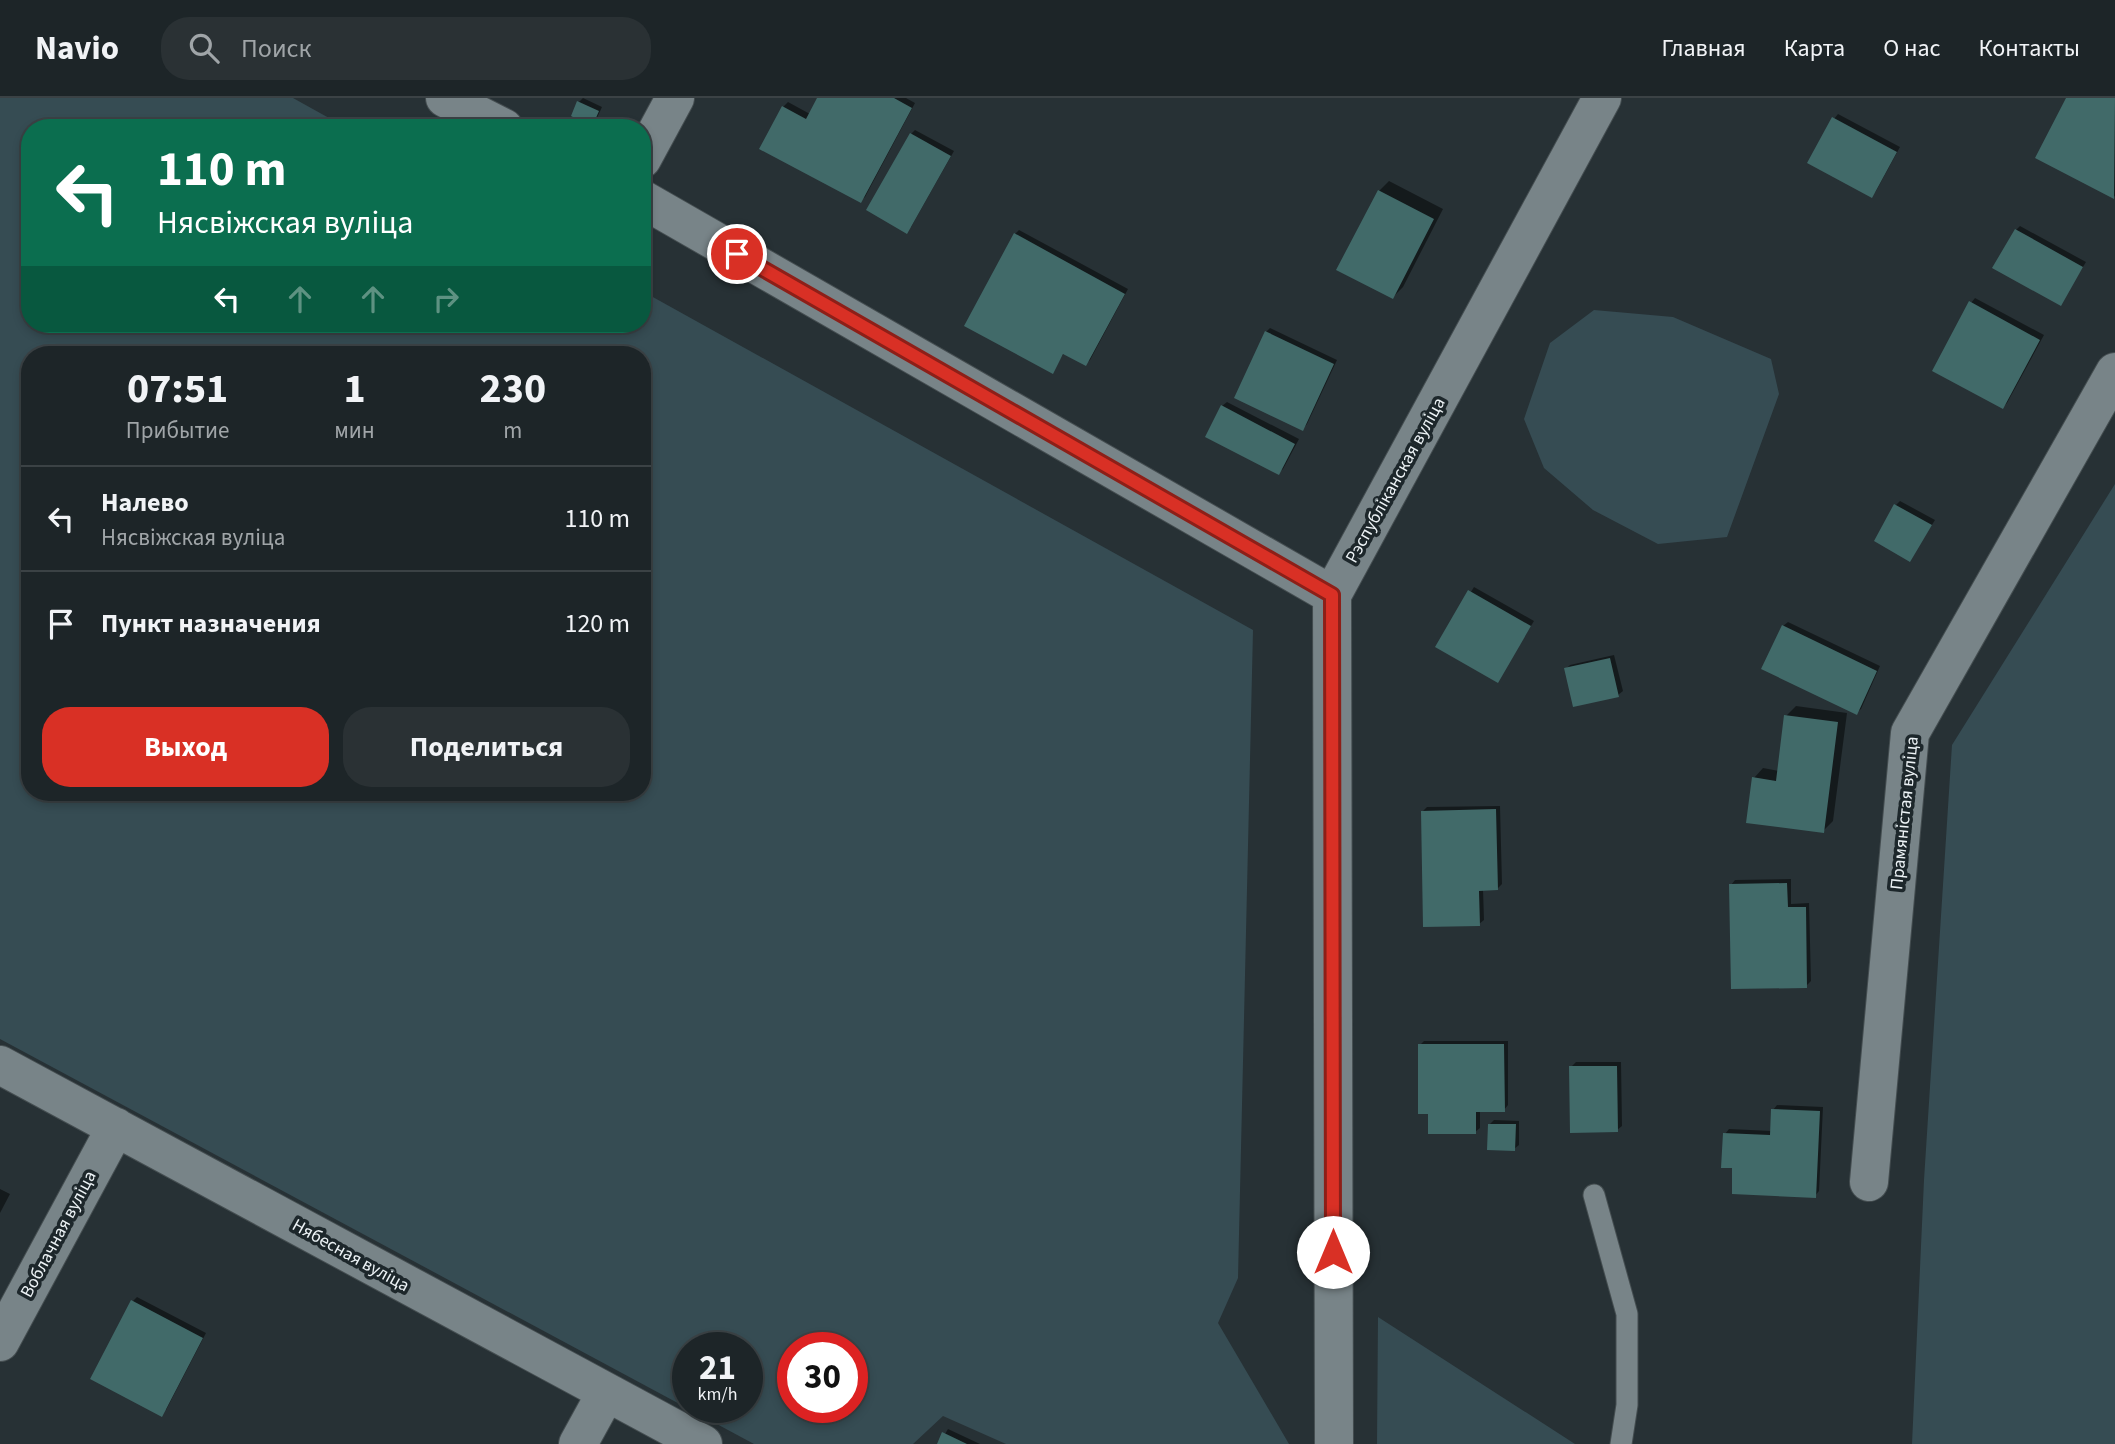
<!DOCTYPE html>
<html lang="ru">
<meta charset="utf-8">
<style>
body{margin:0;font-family:"Source Sans 3",sans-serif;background:#2a3134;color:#f1f3f6;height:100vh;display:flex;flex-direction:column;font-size:26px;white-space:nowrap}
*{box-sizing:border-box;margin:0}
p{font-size:23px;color:#a0a5a8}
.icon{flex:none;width:38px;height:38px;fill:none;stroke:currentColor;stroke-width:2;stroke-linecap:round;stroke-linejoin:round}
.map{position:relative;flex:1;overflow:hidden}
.panel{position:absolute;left:21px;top:248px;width:630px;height:455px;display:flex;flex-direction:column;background:#1d2528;border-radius:28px;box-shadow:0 4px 10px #0003,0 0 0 2px #3b4245}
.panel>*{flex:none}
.banner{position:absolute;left:21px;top:21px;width:630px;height:214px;border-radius:28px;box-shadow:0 4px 10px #0003,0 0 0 2px #3b4245;background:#0b6e4f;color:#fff;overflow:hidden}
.speed{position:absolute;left:672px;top:1234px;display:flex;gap:14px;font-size:35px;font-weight:700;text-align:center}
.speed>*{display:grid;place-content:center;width:91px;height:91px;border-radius:50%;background:#1d2528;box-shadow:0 4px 10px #0003,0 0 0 2px #3b4245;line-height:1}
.speed small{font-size:18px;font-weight:400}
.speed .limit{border:10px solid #d22;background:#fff;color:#111}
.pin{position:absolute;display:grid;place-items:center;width:60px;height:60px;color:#fff;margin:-30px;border:4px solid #fff;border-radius:50%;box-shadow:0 2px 7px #0007}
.me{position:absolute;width:77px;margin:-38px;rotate:0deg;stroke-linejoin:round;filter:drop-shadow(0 0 5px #0008)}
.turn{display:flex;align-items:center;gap:24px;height:147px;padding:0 21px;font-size:32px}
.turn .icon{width:91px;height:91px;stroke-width:2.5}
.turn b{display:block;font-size:49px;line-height:60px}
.lanes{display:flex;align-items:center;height:66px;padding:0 21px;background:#0003;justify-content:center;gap:35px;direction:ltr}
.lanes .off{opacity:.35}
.eta{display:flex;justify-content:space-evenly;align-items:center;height:119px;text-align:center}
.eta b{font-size:42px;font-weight:700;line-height:49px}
.cta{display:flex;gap:14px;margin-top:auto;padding:14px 21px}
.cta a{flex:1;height:80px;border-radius:28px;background:#d93025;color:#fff;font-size:28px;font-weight:700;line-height:80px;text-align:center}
.cta a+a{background:#2a3134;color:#f1f3f6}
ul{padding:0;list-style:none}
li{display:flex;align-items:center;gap:21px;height:105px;padding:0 21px;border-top:2px solid #3b4245}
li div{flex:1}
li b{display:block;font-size:26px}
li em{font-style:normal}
header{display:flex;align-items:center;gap:42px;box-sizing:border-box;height:98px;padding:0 35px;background:#1d2528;border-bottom:2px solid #3b4245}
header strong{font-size:33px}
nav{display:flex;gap:38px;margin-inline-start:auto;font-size:24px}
.search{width:490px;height:63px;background:#2a3134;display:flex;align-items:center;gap:18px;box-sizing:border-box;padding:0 24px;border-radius:28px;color:#a0a5a8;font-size:26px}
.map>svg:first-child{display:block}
.green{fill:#364c53;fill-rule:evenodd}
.shadow{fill:#0007}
.building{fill:#416a69}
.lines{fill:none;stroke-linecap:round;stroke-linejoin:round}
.service-casing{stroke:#444d50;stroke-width:23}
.minor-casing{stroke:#444d50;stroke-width:40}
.service{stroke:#788488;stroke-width:21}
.minor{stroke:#788488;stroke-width:38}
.route-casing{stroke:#8d1f18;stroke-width:18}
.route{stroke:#d93025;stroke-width:12}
.labels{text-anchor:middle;stroke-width:7;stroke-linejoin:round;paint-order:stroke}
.street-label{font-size:18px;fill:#edf3f6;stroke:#1d272b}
</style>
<header>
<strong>Navio</strong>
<div class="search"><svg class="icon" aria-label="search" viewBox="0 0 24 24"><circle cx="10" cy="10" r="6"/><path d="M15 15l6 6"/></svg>Поиск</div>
<nav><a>Главная</a><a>Карта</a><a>О нас</a><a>Контакты</a></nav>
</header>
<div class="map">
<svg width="2115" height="1346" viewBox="0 0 2115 1346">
<rect width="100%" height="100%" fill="#273135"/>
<!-- green -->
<path class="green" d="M0,0H293L347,30H30V226H642V193L1253,532L1238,1180L1218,1225L1289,1346H1006L943,1318L913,1346H754L0,941ZM642,257V695H30V257ZM688,1250H747V1309H688ZM793,1250H852V1309H793Z
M1594,212L1673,219L1771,261L1779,296L1727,439L1658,446L1593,412L1544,370L1524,321L1550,245Z
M2115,386V1346H1912L1924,1082L1952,647Z
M1378,1219L1575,1346H1377Z"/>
<!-- shadow -->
<path class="shadow" d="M583,0L602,9L596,22L591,27L579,4Z
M819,0H906L915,5L865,99L860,103L783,9L788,4L810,16Z
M2068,0H2115V98L2113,99Z
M1838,16L1900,49L1876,93L1872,98L1834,21Z
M915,32L954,53L911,129V36Z
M1389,83L1443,111L1403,189L1393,199L1379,93Z
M2020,128L2086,164L2060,206L2016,132Z
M1019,132L1128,191L1090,262L1085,266L1064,255L1052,274L1015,136Z
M1975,200L2044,237L2007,305L2003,309L1971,205Z
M1270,230L1337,262L1307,326L1303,331L1266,234Z
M1227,304L1299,341L1283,371L1278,375L1222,308Z
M1900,403L1935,422L1910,462L1896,407Z
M1474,489L1534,523L1497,583L1437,548Z
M1788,524L1880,568L1861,611L1856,615L1783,528Z
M1614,557L1623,593L1618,597L1566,571L1570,567Z
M1796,608L1847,615L1833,723L1823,733L1754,680L1763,670L1779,673L1786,618Z
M1500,708L1502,786L1497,791H1483L1484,822L1479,826L1423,713L1427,709Z
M1791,781V806L1809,805L1811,883L1806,888L1731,787L1735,782Z
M1424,943H1508V1007L1504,1012H1480V1030L1475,1034L1429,1014L1420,947Z
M1576,964H1621L1622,1028L1617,1032L1571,969Z
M1777,1007L1823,1009L1819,1093L1815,1098L1725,1036L1729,1031L1772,1033L1773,1012Z
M1494,1022L1519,1023V1047L1514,1051L1490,1026Z
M0,1091L10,1096L0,1115Z
M137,1199L206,1235L166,1312L133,1203Z
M948,1331L980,1346H939Z"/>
<!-- building -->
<path class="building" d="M817,0H894L912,10L861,105L759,51L782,8L806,21Z
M2066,0H2115L2114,101L2035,60Z
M577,3L599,13L592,29L571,18Z
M1832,19L1897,54L1872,100L1807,65Z
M910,35L951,58L907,136L866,112Z
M1378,92L1434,121L1393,201L1336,172Z
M2015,131L2083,169L2061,208L1992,170Z
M1014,135L1125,196L1086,268L1063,256L1053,276L964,228Z
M1969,203L2040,242L2003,311L1932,273Z
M1265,233L1334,266L1303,333L1234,300Z
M1221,307L1295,346L1279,377L1205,339Z
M1894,406L1932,427L1910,464L1874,443Z
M1468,492L1531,528L1498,585L1435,549Z
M1782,527L1877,573L1857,617L1761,571Z
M1610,560L1619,599L1573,609L1564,570Z
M1784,617L1838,624L1824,735L1746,725L1752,679L1776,683Z
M1496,711L1498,792L1479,793L1480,828L1423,829L1421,713Z
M1787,785L1788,809H1806L1807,890L1731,891L1729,786Z
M1418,946H1504L1505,1014H1476V1036H1428V1016H1418Z
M1569,968H1617L1618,1034L1570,1035Z
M1771,1011L1820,1013L1816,1100L1732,1096V1070H1721L1723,1035L1770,1037Z
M1488,1026H1516L1515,1053L1487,1052Z
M131,1202L203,1240L162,1319L90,1281Z
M942,1334L967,1346H937Z"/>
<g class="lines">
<!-- service casing -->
<g class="service-casing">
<path id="service" d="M1594,1097L1627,1216V1307L1621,1346"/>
</g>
<!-- minor casing -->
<g class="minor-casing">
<path id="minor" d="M445,0L504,30
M642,61L675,0
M642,101L1332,497
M0,967L703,1346
M1869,1084L1910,635L2115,274
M0,1244L116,1029
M578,1346L606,1295
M1334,1346L1332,497L1602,0"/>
</g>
<!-- service -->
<use href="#service" class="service"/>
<!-- minor -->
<use href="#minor" class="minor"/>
</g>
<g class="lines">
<!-- route casing -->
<g class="route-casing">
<path id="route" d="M737,156L1332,497L1333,1154"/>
</g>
<!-- route -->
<use href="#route" class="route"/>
</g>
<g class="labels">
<!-- street labels -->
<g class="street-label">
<text transform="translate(1395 382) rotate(-61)" y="6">Рэспубліканская вуліца</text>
<text transform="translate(1904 715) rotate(-84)" y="6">Прамяністая вуліца</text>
<text transform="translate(58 1136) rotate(-62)" y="6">Воблачная вуліца</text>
<text transform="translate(351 1157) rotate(29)" y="6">Нябесная вуліца</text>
</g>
</g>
</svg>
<div class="speed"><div>21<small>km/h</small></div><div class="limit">30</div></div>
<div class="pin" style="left:737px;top:156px;background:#d93025"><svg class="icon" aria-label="arrive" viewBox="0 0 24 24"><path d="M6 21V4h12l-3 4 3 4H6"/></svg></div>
<svg class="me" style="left:1333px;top:1154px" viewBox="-20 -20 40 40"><circle r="19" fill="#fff"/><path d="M0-13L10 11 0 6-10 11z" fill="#d93025"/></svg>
<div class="banner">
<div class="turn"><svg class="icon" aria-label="left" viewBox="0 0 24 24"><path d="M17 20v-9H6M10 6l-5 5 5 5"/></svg><div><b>110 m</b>Нясвіжская вуліца</div></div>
<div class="lanes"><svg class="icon" aria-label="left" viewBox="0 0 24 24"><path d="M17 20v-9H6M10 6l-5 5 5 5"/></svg><svg class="icon off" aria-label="ahead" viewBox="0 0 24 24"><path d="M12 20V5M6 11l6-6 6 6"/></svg><svg class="icon off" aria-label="ahead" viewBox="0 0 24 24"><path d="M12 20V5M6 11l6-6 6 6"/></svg><svg class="icon off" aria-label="right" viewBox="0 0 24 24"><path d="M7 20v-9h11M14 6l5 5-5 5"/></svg></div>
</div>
<section class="panel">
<div class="eta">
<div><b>07:51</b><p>Прибытие</p></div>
<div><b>1</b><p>мин</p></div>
<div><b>230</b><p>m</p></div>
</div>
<ul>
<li><svg class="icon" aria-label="left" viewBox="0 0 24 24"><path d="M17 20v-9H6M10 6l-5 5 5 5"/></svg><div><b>Налево</b><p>Нясвіжская вуліца</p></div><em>110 m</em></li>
<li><svg class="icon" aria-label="arrive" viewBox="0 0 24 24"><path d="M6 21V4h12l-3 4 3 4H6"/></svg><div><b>Пункт назначения</b></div><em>120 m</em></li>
</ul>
<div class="cta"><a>Выход</a><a>Поделиться</a></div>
</section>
</div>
